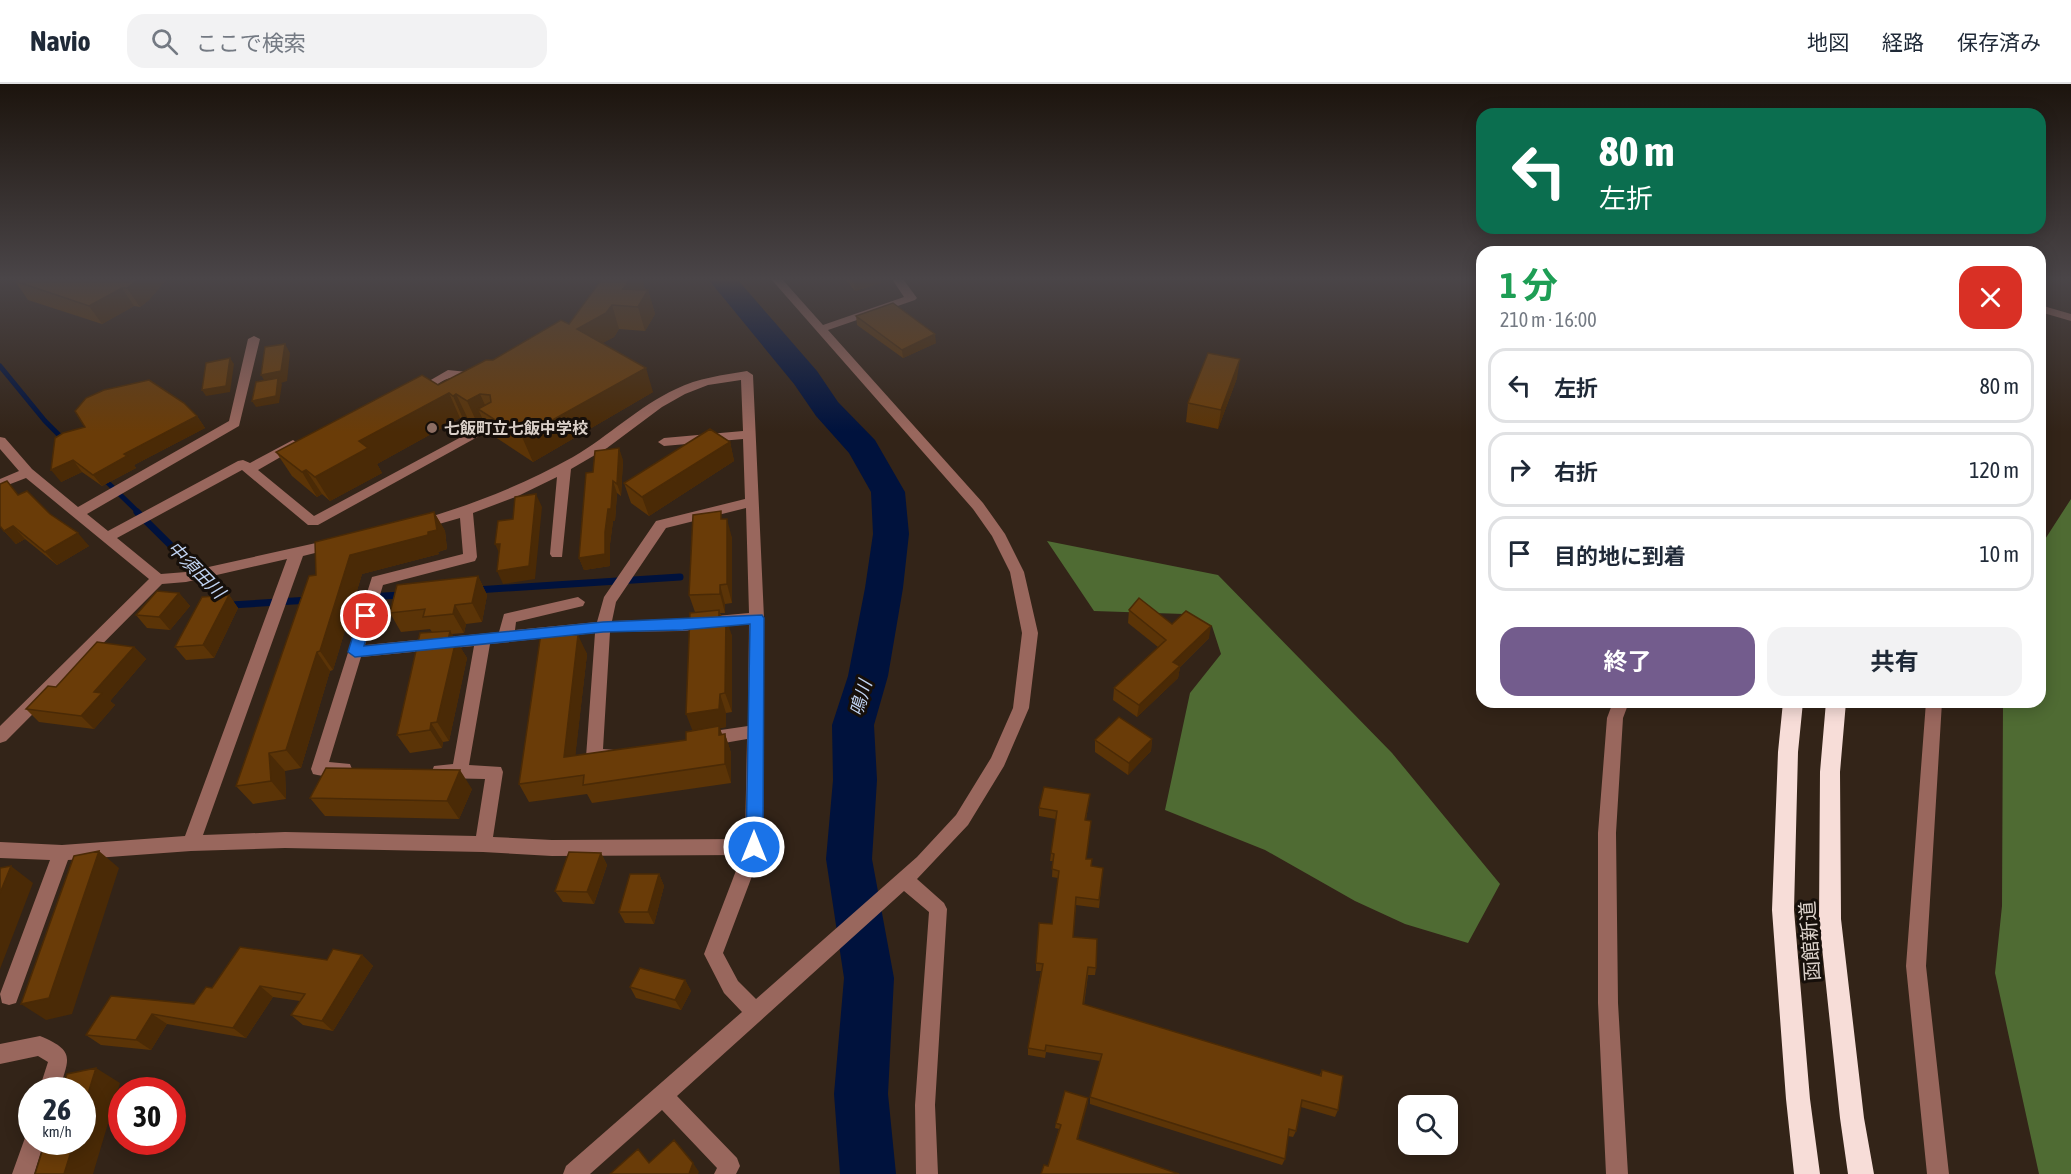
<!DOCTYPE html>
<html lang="ja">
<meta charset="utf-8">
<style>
body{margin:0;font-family:"Asap Condensed","Noto Sans JP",sans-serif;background:#f2f2f3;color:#1f2937;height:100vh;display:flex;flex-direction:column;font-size:22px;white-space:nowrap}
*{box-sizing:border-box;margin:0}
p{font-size:20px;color:#747a83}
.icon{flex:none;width:33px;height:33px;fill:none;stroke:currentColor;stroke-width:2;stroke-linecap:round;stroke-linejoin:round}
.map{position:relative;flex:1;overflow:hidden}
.details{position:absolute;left:1476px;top:162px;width:570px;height:462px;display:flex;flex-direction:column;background:#fff;border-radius:18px;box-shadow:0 3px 15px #0003}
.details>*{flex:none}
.guide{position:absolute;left:1476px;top:24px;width:570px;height:126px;border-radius:18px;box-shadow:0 3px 15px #0003;background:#0b6e4f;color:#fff;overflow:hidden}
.fabs{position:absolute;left:1398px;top:1011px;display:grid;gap:12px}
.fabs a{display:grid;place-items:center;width:60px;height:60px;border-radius:12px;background:#fff;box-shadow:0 3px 15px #0003;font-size:30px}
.speed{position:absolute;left:18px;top:993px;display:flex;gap:12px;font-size:30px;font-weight:700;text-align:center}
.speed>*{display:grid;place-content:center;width:78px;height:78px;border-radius:50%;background:#fff;box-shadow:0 3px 15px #0003;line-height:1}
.speed small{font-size:15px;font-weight:400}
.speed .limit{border:9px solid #d22;background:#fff;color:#111}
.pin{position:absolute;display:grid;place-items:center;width:51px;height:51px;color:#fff;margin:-26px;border:3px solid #fff;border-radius:50%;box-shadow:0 2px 6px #0007}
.me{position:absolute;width:66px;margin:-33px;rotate:0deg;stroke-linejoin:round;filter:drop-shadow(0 0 4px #0008)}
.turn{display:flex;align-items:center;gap:21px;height:126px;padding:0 24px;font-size:27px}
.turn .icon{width:78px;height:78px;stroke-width:2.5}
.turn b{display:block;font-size:42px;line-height:51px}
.round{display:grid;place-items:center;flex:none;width:63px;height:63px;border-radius:18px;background:#f2f2f3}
.headline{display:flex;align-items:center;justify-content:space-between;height:102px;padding:0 24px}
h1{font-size:36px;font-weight:700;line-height:45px;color:#1e9e55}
.primary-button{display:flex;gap:12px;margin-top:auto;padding:12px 24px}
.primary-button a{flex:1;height:69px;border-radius:18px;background:#735c8d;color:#fff;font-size:24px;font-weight:700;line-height:69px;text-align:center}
.primary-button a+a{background:#f2f2f3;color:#1f2937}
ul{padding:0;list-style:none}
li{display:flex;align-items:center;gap:18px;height:75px;margin:0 12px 9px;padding:0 12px;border:3px solid #e0e1e3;border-radius:18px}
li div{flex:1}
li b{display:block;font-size:22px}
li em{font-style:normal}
header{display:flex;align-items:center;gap:36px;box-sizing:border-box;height:84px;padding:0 30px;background:#fff;border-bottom:2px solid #e0e1e3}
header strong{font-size:28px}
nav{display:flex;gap:33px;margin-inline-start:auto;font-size:21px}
.search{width:420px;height:54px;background:#f2f2f3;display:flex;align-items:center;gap:15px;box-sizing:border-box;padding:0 21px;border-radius:18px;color:#747a83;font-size:22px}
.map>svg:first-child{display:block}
.forest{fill:#4f6b33}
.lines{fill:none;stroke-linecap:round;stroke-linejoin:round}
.stream-far1{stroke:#00123d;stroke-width:5}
.stream{stroke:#00123d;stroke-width:7}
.river{fill:#00123d;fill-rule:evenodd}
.minor{fill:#99675d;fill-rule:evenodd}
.highway{fill:#f7ddd8;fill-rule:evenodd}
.wall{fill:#5b3407}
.shaded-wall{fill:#4a2a06}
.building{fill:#6a3c08;stroke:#4a2a06;stroke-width:1.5}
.route{fill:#1a73e8;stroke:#114b97;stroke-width:1.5}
.education-dot{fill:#8d6e63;stroke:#160f0a;stroke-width:2}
.labels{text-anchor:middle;stroke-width:6;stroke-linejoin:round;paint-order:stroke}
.poi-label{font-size:16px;font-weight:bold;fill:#dbd1ca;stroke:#160f0a;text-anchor:start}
.water-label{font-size:18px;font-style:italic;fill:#c1d4f3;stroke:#160f0a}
.near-street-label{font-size:20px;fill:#dbd1ca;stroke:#160f0a}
</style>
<header>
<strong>Navio</strong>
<div class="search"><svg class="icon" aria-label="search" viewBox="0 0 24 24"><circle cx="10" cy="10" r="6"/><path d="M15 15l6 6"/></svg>ここで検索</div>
<nav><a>地図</a><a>経路</a><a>保存済み</a></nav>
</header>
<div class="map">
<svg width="2071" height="1090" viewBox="0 0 2071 1090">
<rect width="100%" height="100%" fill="#332418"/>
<!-- forest -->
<path class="forest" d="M2071,415V1090H2039L1995,889L2002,822L2003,618H2040V463Z
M1047,457L1218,491L1392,669L1500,800L1468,859L1405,840L1355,817L1265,766L1165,726L1190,609L1221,570L1212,542L1184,530L1094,527Z"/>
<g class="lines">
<!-- stream-far1 -->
<path class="stream-far1" d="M0,282L45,337L65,357
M103,394L139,429"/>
<!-- stream -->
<path class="stream" d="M137,428L231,521L309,516
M476,506L680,493
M347,514L402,511"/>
<!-- river -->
<path class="river" d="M708,195H737L817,287L838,318L875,356L905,408L909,450L903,504L888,592L874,641L877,696L872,775L894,894L888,1010L896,1090H840L834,1010L844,894L826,775L833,696L832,641L848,592L865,504L873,450L871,408L849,369L816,332L794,300Z"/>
<!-- minor -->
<path class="minor" d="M771,195H782L823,241L904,213L892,195H903L917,214L915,216L828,246L983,419L1005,450L1024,488L1030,514L1038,549L1029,624L1004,682L968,741L917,795L944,819L947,825L935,1021L938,1090H916L915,1021L929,828L904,807L677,1012L737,1074L740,1082L736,1090H714L717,1084L662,1026L590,1090H563L566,1082L742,928L724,909L704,870L742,771L552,772L483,768L285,764L191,767L68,776L16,919L9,921L2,919L0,910L50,776L0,774V758L62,761L185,752L287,475L186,498L162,500L6,657L0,659V642L149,495L26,394L0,404V395L19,387L0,365V353L5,354L32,385L78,423L229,337L248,255L254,252L260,255L239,342L87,430L108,447L238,377L243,376L250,379L293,356L299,360L298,363L258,386L314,432L491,337H499L501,340L318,441H308L242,386L117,454L161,490L186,488L334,455L341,460L339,463L303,472L203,751L285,748L476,752L485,695L440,694L434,692L432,687L434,682L453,680L474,562L361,573L329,678L350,680L352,685L350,690C339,693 324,693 313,690L311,685L372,493L463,470L460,434L418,446L413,444L411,441L413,438C469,422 523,401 573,373C609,352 639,322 676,305C698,294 723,291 747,287L753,291L764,534L763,763L723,869L738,897L756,915L917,773L956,731L991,674L1013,624L1022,549L1010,488L992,452L973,425ZM741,296L743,347L664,354L658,358L664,362L743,355L745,415L656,437L604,513L597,538L515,546L516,538L583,522L585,518L578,513L504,530L499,548L365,561L383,501L475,477L477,473L473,429L518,412L557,393L550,470L552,473H562L571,385L607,364L662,323L685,310L708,301ZM746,424L749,529L683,535L612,537L616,518L666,444ZM749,540L748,642L707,648L701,650L699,655L701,660L707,662L747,655L745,755L552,756L493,753L503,688L501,683L469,681L490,560L595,549L586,673L588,678L594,680L615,676L617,671L615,666L603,665L610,548L683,547Z
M2040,221L2071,230V237L2040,228Z
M448,286L477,289L483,293C474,301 462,292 451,294C437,296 427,314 412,311L410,308Z
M1613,618H1629L1623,634L1616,749L1618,919L1628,1090H1606L1598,919V749L1607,634Z
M1926,618H1942L1926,882L1949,1090H1927L1906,882Z
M40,952C76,967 69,974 59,1006H39L48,978L38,972L0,980V960Z
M32,1048V1058H44L34,1090H12L26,1051Z"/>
<!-- highway -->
<path class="highway" d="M1783,618H1803L1798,668L1794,826L1810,1015L1820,1090H1794L1786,1015L1772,826L1778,668Z
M1826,618H1846L1840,688L1841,835L1864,1034L1874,1090H1848L1840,1034L1819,835L1820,688Z"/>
</g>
<!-- wall -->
<path class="wall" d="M602,195H642L645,206H648L655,230L645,247L619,245L614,253L602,259L653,308L533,378L489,349L484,338L478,341L468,335L464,337L460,334L377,380L382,389L330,417L322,410L317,413L292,392L276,368L438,301L569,240Z
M845,195H880L881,199L855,207Z
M15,197H165L149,216L140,223L134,222L102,240L28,216Z
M856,232L936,259L903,274L857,241Z
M1237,294L1218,345L1186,338L1188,319Z
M197,332L205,344L134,381L136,384L102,402L82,388L61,398L55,354Z
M730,358L734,377L649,432L631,419L624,399Z
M623,376L621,412L617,409L615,437H613L610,460V482L584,486L579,474L593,388Z
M19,411L50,430L89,462L57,481L25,455L16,460L4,447Z
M434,428L445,447L447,465L438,468L439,470L362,490L333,586L330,587L301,684L285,687L286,715L253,720L236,702L316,491Z
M723,435L732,454V519L725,520V529H720L732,552V628L726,629V643L720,644L722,651L725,650L731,669V699L592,719L587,710L529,718L519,700L573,545L587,570L575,672L686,656L693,647L695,528L689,511Z
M478,492L487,511L482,538L466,540L464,549L452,550L467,574L449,657L443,658L442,664L410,669L397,651L432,548L430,545L401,548L390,529Z
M179,509L190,522L170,546L147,544L136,531Z
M229,511L238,524L214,574L186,576L175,563Z
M1129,526L1172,540L1209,554L1180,583L1178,594L1137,633L1113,616L1114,604L1158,563L1128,539Z
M134,563L146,575L110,617L115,621L94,645L39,638L26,625L56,603Z
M1152,655L1151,667L1128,691L1095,668V656Z
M472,705L459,735L325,732L310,714Z
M1090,710L1086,736L1090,745L1086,775H1092V782L1103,784L1099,824L1076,821L1073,853L1096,884L1095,891H1088L1084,921L1319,992L1322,986L1338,1026L1335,1033L1301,1023L1296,1047L1293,1053L1288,1052L1285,1075L1282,1081L1090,1020V1013L1100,977L1046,968L1045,974L1028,971V964L1041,887H1036V879L1052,840L1058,794L1052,793L1053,777H1050L1051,769L1056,735L1039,732V724Z
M601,769L607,781L594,820L563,818L555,807Z
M659,790L664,802L654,840L625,839L619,828Z
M362,871L373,882L333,947L303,941L291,931L300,917L273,913L246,954L167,940L151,966L101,961L86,951L111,912L194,920L212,904L327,876Z
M685,896L691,907L681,926L636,914L630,903Z
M1088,1014L1078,1055L1048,1082L1059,1045L1055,1044L1056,1039Z"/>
<!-- shaded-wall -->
<path class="shaded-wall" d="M139,195H164L165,197L149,216L140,223L127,204Z
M630,195H642L645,206L623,205Z
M853,195H880L881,199L855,207Z
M122,204L134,222L102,240L89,222Z
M648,206L655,230L645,247L638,223Z
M612,221L619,245L614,253L585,269L577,245Z
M935,250L936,259L903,274L902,266Z
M285,260L290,269L287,297L281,299L282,300L279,319L256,323L252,317L267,301L261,291Z
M230,274L234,280L230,308L206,312L202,306Z
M1240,275L1237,294L1218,345L1221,326Z
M646,284L653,308L533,378L522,353Z
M449,309L460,334L377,380L382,389L330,417L315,393L359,357Z
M456,310L468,335L464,337L453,312Z
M480,310L490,332L478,325L484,338L478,341L467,317Z
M197,332L205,344L134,381L136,384L102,402L93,391L124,370Z
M730,358L734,377L649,432L642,413Z
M619,364L623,376L621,412L617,400Z
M73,376L82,388L61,398L51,386Z
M306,386L322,410L317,413L302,388Z
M613,397L617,409L615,437H613L610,460V482L584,486L579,474L605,448Z
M536,410L542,423L535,495L503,500L497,487Z
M434,428L445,447L447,465L438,468L439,470L362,490L333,586L320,567L350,471L428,448Z
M727,435L732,454V519L727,500Z
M13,442L25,455L16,460L4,447Z
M78,449L89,462L57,481L45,468Z
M495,460H500L501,473Z
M478,492L487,511L482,538L472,519Z
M720,501L725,520V529L720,510Z
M179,509L190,522L170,546L159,533Z
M229,511L238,524L214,574L203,561Z
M455,521L466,540L464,549L453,530Z
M726,533L732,552V628L725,609Z
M1211,542L1209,554L1180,583L1178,594L1137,633L1139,621L1173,578Z
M573,545L578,556V551L587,570L573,692L564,673Z
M450,547L467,574L449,657L437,638Z
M134,563L146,575L110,617L115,621L94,645L81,632L94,608Z
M317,568L330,587L301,684L286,666Z
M720,610L726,629V643L720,644L725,660V650L731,669V699L725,680L693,648L686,630Z
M431,639L443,658L442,664L430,646Z
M1152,655L1151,667L1128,691L1129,679Z
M269,669L285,687L286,715L271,697Z
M460,686L472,705L459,735L447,717Z
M99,767L119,784L72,930L46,936L21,920Z
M601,769L607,781L594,820L587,808Z
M11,782L33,799L0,885V809Z
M659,790L664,802L654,840L648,828Z
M362,871L373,882L333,947L322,937Z
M685,896L691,907L681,926L675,916Z
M260,902L273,913L246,954L233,944Z
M152,930L167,940L151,966L136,956Z
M96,984L120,999L93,1090H64L74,1058H82V1029Z
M1088,1014V1019L1077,1059V1055Z
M693,1079L699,1088L698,1090H689Z"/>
<!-- building -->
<path class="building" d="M19,195H139L127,204H122L89,222L15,197Z
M602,195H630L623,205L648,206L638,223L612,221L606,229L577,245L646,284L522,353L478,325L491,318L490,311L480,310L467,317L456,310L453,312L449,309L359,357L368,364L315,393L306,386L302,388L276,368L422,291L438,301L486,276H493L561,236L569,240Z
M893,219L935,250L902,266L856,232Z
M285,260L281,287L261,291L265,263Z
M1208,269L1240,275L1221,326L1188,319Z
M230,274L226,302L202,306L206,279Z
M278,294L276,312L252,317L256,298Z
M149,296L184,319L197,332L124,370L127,372L93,391L73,376L51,386L55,354L63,349L85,343L75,327L86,314L104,306Z
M710,345L730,358L642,413L624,399Z
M619,364L617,400L613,397L611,425H608L605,448V470L579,474L586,389L593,388L595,367Z
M7,397L18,411L27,407L50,430L78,449L45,468L13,442L4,447L0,442V400Z
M536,410L529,482L497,487L500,460H495L498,437L513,435L515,413Z
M721,427V435H727V500L720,501V510L689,511L693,431Z
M434,428L437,446L428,448V451L350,471L320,567L317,568L286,666L269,669L271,697L236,702L309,492L316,491L315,458Z
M478,492L472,519L455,521L453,530L423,533L425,525L390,529L397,501Z
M157,507L179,509L159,533L136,531Z
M229,511L203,561L175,563L202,513Z
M1139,514L1172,540L1186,527L1211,542L1173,578L1180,582L1139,621L1114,604L1166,556L1129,526Z
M719,526V534L726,533L725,609L720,610L719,625L686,630L690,529Z
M573,545L572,551H578L564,673L686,656V648L719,642V651L725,650V680L583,701L584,691L519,700L541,549Z
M450,547L448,557L456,556L437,638L431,639L430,646L397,651L420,549Z
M97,558L134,563L94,608L102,609L81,632L26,625L48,602L56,603Z
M1119,633L1152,655L1129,679L1095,656Z
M326,684L460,686L447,717L310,714Z
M1044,703L1090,710L1085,736L1091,737L1086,775H1092L1091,782L1103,784L1099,816L1076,813L1073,853L1097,855L1096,884L1088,883L1083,920L1321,992L1322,986L1343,992L1338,1026L1302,1016L1296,1047L1289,1045L1285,1075L1090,1013L1102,970L1046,961L1045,967L1028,964L1043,880L1036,879L1039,839L1052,840L1059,787L1052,785L1054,770L1051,769L1057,727L1039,724Z
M99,767L49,914L21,920L74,772Z
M569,768L601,769L587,808L555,807Z
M11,782L0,809V784Z
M630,790H659L648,828H619Z
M240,863L327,876L333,865L362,871L322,937L291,931L305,910L260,902L233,944L152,930L136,956L86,951L111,912L194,920L206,903L212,904Z
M640,884L685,896L675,916L630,903Z
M96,984L82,1029V1006H62L67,990Z
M1065,1007L1088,1014L1077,1055L1179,1090H1041L1044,1081L1048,1082L1061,1041L1056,1039Z
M674,1056L693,1079L689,1090H610L638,1065L649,1079Z
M45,1058H74L64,1090H35Z"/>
<!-- sky -->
<linearGradient id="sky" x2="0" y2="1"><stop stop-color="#1c140d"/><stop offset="0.56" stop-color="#4a4548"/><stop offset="1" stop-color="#4a4548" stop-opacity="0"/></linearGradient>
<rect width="2071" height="348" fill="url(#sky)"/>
<!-- route -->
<path class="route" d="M366,528L373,532L364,562L603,538L762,531L764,534L763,763L760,768L754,770L749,768L746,763L750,540L683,546L603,548L355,573L348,568L359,532Z"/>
<!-- markers -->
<circle class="education-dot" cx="432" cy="344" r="6"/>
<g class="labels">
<!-- poi labels -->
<g class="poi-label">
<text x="444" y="350">七飯町立七飯中学校</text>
</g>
<!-- water labels -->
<g class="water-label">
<text transform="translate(196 486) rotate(45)" y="6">中須田川</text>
<text transform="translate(861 614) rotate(-74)" y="6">鳴川</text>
</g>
<!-- near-street labels -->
<g class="near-street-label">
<text transform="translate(1810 857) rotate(-94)" y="7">函館新道</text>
</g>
</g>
</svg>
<div class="fabs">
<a><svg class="icon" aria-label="search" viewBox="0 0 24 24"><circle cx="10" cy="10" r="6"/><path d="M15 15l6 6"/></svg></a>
</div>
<div class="speed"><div>26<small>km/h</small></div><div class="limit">30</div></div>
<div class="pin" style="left:366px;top:532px;background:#d93025"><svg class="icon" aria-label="arrive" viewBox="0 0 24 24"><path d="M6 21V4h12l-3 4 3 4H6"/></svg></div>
<svg class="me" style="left:754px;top:763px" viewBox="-20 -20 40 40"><circle r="17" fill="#1a73e8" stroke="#fff" stroke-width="3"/><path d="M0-11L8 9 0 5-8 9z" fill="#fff"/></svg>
<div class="guide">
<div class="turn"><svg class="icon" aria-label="left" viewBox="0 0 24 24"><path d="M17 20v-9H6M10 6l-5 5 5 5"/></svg><div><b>80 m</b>左折</div></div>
</div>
<section class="details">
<div class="headline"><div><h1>1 分</h1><p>210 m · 16:00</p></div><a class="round" style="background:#d93025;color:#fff"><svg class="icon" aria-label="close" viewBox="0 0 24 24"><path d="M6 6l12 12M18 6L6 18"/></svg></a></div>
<ul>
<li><svg class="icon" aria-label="left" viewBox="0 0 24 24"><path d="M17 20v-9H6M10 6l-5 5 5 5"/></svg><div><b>左折</b></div><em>80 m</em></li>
<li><svg class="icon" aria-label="right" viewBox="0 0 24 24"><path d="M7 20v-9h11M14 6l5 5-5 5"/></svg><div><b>右折</b></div><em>120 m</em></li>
<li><svg class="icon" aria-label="arrive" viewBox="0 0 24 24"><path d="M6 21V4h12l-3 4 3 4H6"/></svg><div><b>目的地に到着</b></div><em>10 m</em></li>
</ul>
<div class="primary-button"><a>終了</a><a>共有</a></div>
</section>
</div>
